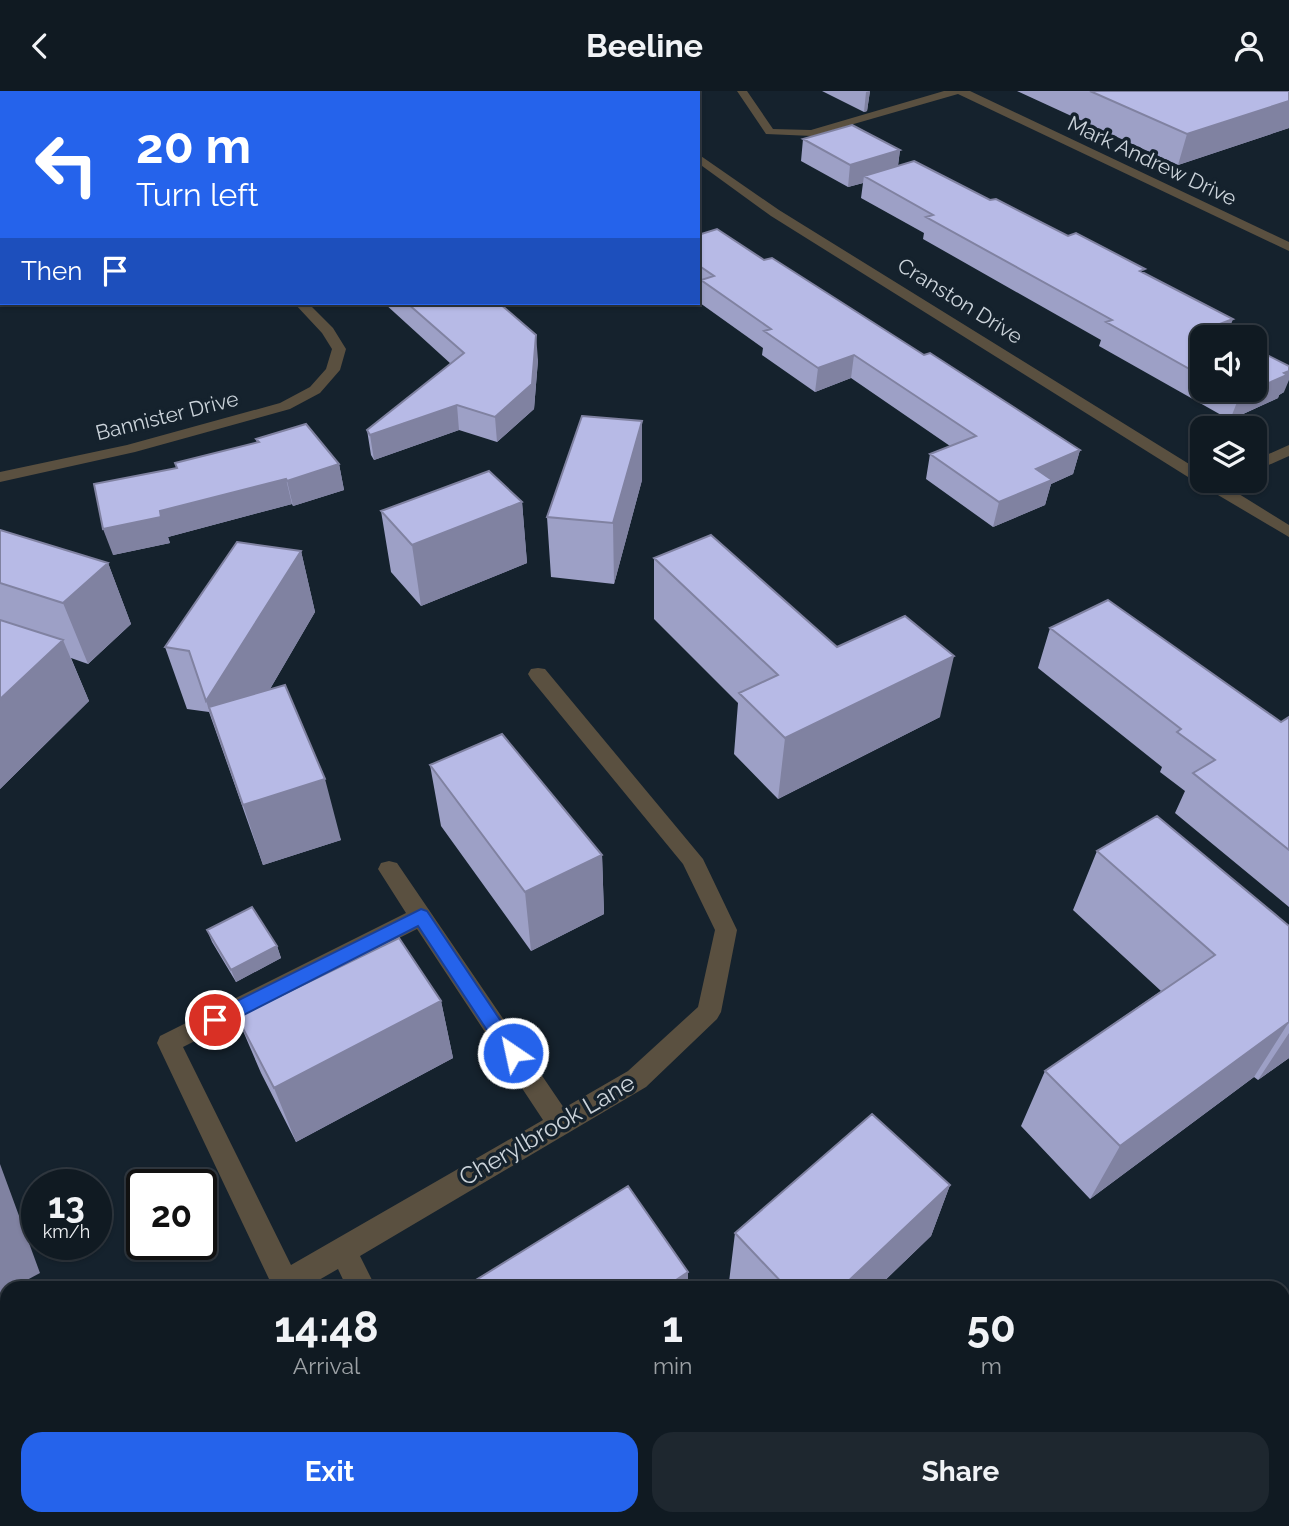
<!DOCTYPE html>
<style>
body{margin:0;font-family:Raleway,sans-serif;background:#1e272f;color:#f1f3f6;height:100vh;display:flex;flex-direction:column;font-size:26px;white-space:nowrap}
*{box-sizing:border-box;margin:0}
p{font-size:23px;color:#9ca1a5}
.icon{flex:none;width:38px;height:38px;fill:none;stroke:currentColor;stroke-width:2;stroke-linecap:round;stroke-linejoin:round}
.map{position:relative;flex:1;overflow:hidden}
.drawer{position:absolute;left:0px;top:1190px;width:1290px;height:245px;display:flex;flex-direction:column;background:#101a22;border-radius:21px 21px 0 0;box-shadow:0 2px 5px #0004,0 0 0 2px #303840}
.drawer>*{flex:none}
.banner{position:absolute;left:0px;top:0px;width:700px;height:214px;box-shadow:0 2px 5px #0004,0 0 0 2px #303840;background:#2563eb;color:#fff;overflow:hidden}
.buttons{position:absolute;left:1190px;top:234px;display:grid;gap:14px}
.buttons a{display:grid;place-items:center;width:77px;height:77px;border-radius:14px;background:#101a22;box-shadow:0 2px 5px #0004,0 0 0 2px #303840;font-size:35px}
.speed{position:absolute;left:21px;top:1078px;display:flex;gap:14px;font-size:35px;font-weight:700;text-align:center}
.speed>*{display:grid;place-content:center;width:91px;height:91px;border-radius:50%;background:#101a22;box-shadow:0 2px 5px #0004,0 0 0 2px #303840;line-height:1}
.speed small{font-size:18px;font-weight:400}
.speed .limit{border:4px solid #111;border-radius:10px;background:#fff;color:#111}
.pin{position:absolute;display:grid;place-items:center;width:60px;height:60px;color:#fff;margin:-30px;border:4px solid #fff;border-radius:50%;box-shadow:0 2px 7px #0007}
.me{position:absolute;width:77px;margin:-38px;rotate:326deg;stroke-linejoin:round;filter:drop-shadow(0 0 5px #0008)}
.turn{display:flex;align-items:center;gap:24px;height:147px;padding:0 21px;font-size:32px}
.turn .icon{width:91px;height:91px;stroke-width:2.5}
.turn b{display:block;font-size:49px;line-height:60px}
.then{display:flex;align-items:center;height:66px;padding:0 21px;background:#0003;gap:14px;font-size:26px}
.eta{display:flex;justify-content:space-evenly;align-items:center;height:119px;text-align:center}
.eta b{font-size:42px;font-weight:700;line-height:49px}
.cta{display:flex;gap:14px;margin-top:auto;padding:14px 21px}
.cta a{flex:1;height:80px;border-radius:21px;background:#2563eb;color:#fff;font-size:28px;font-weight:700;line-height:80px;text-align:center}
.cta a+a{background:#1e272f;color:#f1f3f6}
header{display:flex;justify-content:space-between;align-items:center;height:91px;padding:0 21px;background:#101a22;font-size:32px;font-weight:700}
.map>svg:first-child{display:block}
.lines{fill:none;stroke-linecap:round;stroke-linejoin:round}
.minor{fill:#5a5040;fill-rule:evenodd}
.major{fill:#937f5d;fill-rule:evenodd}
.wall{fill:#9da0c6}
.shaded-wall{fill:#8082a1}
.building{fill:#b7bae6;stroke:#8082a1;stroke-width:2}
.route{fill:#2563eb;stroke:#184099;stroke-width:2}
.labels{text-anchor:middle;stroke-width:7;stroke-linejoin:round;paint-order:stroke}
.far-street-label{font-size:21px;fill:#cbd3da;stroke:#15222d}
.street-label{font-size:24px;fill:#cbd3da;stroke:#15222d}
</style>
<header><svg class="icon" aria-label="back" viewBox="0 0 24 24"><path d="M15 5l-7 7 7 7"/></svg>Beeline<svg class="icon" aria-label="person" viewBox="0 0 24 24"><circle cx="12" cy="8" r="4"/><path d="M4 21q1-7 8-7t8 7"/></svg></header>
<div class="map">
<svg width="1289" height="1435" viewBox="0 0 1289 1435">
<rect width="100%" height="100%" fill="#15222d"/>
<g class="lines">
<!-- minor -->
<path class="minor" d="M91,0H101L102,2H91Z
M640,0H650V2H640Z
M737,0H747L773,38L811,39L944,0H970L1289,151V160L958,3L812,45L766,43Z
M0,34H2V40H0Z
M698,63L779,119L1202,381V390H1218L1289,434V446L1196,391L771,125L698,72Z
M0,157H2V165H0Z
M294,212H308L333,237L346,258L340,279L320,302L290,318L135,361L0,391V381L127,354L280,312L310,296L326,278L332,258L322,242Z
M1289,354V365L1255,380V369Z
M538,577L545,578L703,768L737,839L721,921L717,928L646,996L360,1165L376,1197H347L338,1178L305,1197H265L269,1188L157,952L160,945L406,822L378,778L381,772L389,770L397,772L564,1017L628,980L698,916L715,839L683,773L531,588L528,583L531,578ZM417,838L543,1029L291,1174L183,956Z
M7,1342V1373L0,1376V1345Z
M479,1428H514L517,1435H482Z
M595,1428H633L630,1435H592Z"/>
<!-- major -->
<path class="major" d="M1289,1244V1275L1283,1277V1246Z
M1074,1428H1111L1108,1435H1071Z"/>
</g>
<!-- wall -->
<path class="wall" d="M160,0H346L345,2H161Z
M822,0H870L867,20L864,21Z
M1017,0H1289V37L1178,74Z
M803,48L900,59L898,75L990,109L1144,182L1202,247V299H1255L1284,301L1279,304L1278,307L1230,329L1099,255L1101,249L923,148L924,142L861,107L863,92L848,96L801,70Z
M698,144L764,169L924,264L1080,359L1073,383L1051,393L1045,414L993,436L926,388L930,363L950,355L851,287L815,301L762,264L763,257L700,212L701,199L698,198Z
M384,212H499L538,269L534,318L497,351L459,339L374,369L371,364L367,339L451,273Z
M256,348L339,373L344,399L293,415L292,413L168,446L170,452L113,464L176,377L257,352Z
M642,389L614,493L551,486L547,426Z
M522,411L527,472L421,515L391,481L381,420Z
M0,439L108,472L131,533L88,573L71,567L89,610L0,698Z
M301,460L315,521L270,598L341,749L263,774L209,621L187,618L165,556Z
M654,467L837,556L940,626L778,708L734,663L738,612L654,528Z
M1050,537L1281,631L1289,626V816L1175,722L1185,700L1160,681L1162,676L1038,577Z
M430,674L602,764L604,823L531,860L441,735Z
M1097,760L1289,835V967L1258,989L1254,986L1090,1108L1021,1035L1045,980L1161,900L1073,819Z
M207,839L277,855L281,867L236,891L212,851Z
M441,910L453,967L296,1051L261,982L237,926Z
M950,1094L931,1145L877,1197H734L729,1191L735,1142Z"/>
<!-- shaded-wall -->
<path class="shaded-wall" d="M0,0H32V2H2V8L0,9Z
M330,0H346L345,2H329Z
M870,0L867,20L864,21L866,1Z
M1289,10V37L1178,74L1187,43Z
M900,59L897,81L864,85L863,92L848,96L850,74Z
M1233,228L1226,247L1212,236Z
M536,244L538,269L534,318L497,351L495,326Z
M854,264L851,287L815,301L818,277Z
M1289,280V289L1284,301L1279,304L1278,307L1230,329L1239,306L1255,299Z
M457,314L459,339L374,369L370,344Z
M642,330V389L614,493L613,432Z
M1080,359L1073,383L1051,393L1045,414L993,436L999,411L1036,378Z
M339,373L344,399L293,415L287,390Z
M286,388L292,413L168,446L170,452L113,464L103,438L160,420Z
M522,411L527,472L421,515L412,454Z
M301,460L315,521L228,670L209,616L227,671L206,610Z
M108,472L131,533L88,573L63,512Z
M63,549L89,610L0,698V608Z
M954,565L940,626L778,708L785,647Z
M325,688L341,749L263,774L243,714Z
M602,764L604,823L531,860L525,801Z
M277,855L281,867L236,891L231,879Z
M441,910L453,967L296,1051L274,997Z
M1289,931L1254,986L1090,1108L1120,1055Z
M1289,942V967L1258,989Z
M0,1073L40,1182L12,1197H7V1200L0,1204Z
M950,1094L931,1145L877,1197H841Z
M688,1181V1197H664Z
M341,1428H345L349,1435H344Z"/>
<!-- building -->
<path class="building" d="M177,0H330L329,2H285L260,0L262,2H179Z
M510,0H581V2H511Z
M1090,0H1289V10L1187,43Z
M852,34L900,59L850,74L803,48Z
M914,70L990,109L996,108L1068,145L1076,142L1145,178L1140,180L1233,228L1212,236L1233,247H1202V285L1106,231L1112,229L926,126L933,124L864,85Z
M717,138L764,169L772,167L924,264L930,262L1080,359L1036,378L1052,389L999,411L930,363L976,345L854,264L818,277L764,240L771,238L701,189L714,185L698,174V144Z
M407,212H499L536,244L532,293L495,326L457,314L370,344L367,339L464,262Z
M1255,258L1289,275V280L1284,282L1287,284L1255,298Z
M1227,299H1253L1239,306Z
M582,325L642,330L613,432L547,426Z
M306,333L339,373L287,390L286,388L160,420L161,426L103,438L94,393L177,377L175,372L259,351L256,348Z
M489,380L522,411L412,454L381,420Z
M0,439L108,472L63,512L0,492Z
M711,444L837,556L905,525L954,565L785,647L739,602L778,584L654,467Z
M237,451L301,460L206,610L189,560L165,556Z
M1108,509L1281,631L1289,626V759L1193,682L1215,669L1177,641L1181,638L1050,537Z
M0,529L63,549L0,608Z
M285,594L325,688L243,714L209,616Z
M502,643L602,764L525,801L430,674Z
M1157,725L1289,835V931L1120,1055L1045,980L1215,864L1097,760Z
M252,816L277,855L231,879L207,839Z
M399,847L441,910L274,997L237,926Z
M872,1023L950,1094L841,1197H787L735,1142Z
M628,1095L688,1181L664,1197H463Z
M280,1428H341L344,1435H270Z"/>
<!-- route -->
<path class="route" d="M421,818L427,820L519,957L522,962L519,968L513,971L506,968L418,835L222,935L215,937L209,935L206,929L209,924Z"/>
<g class="labels">
<!-- far-street labels -->
<g class="far-street-label">
<text transform="translate(1152 70) rotate(25)" y="7">Mark Andrew Drive</text>
<text transform="translate(960 210) rotate(32)" y="7">Cranston Drive</text>
<text transform="translate(167 325) rotate(-14)" y="7">Bannister Drive</text>
</g>
<!-- street labels -->
<g class="street-label">
<text transform="translate(547 1039) rotate(-30)" y="8">Cherylbrook Lane</text>
</g>
</g>
</svg>
<div class="buttons">
<a><svg class="icon" aria-label="sound" viewBox="0 0 24 24"><path d="M4 9h4l5-4v14l-5-4H4zM17 9q2 3 0 6"/></svg></a>
<a><svg class="icon" aria-label="layers" viewBox="0 0 24 24"><path d="M12 4l9 5-9 5-9-5zM3 14l9 5 9-5"/></svg></a>
</div>
<div class="speed"><div>13<small>km/h</small></div><div class="limit">20</div></div>
<div class="pin" style="left:215px;top:929px;background:#d93025"><svg class="icon" aria-label="arrive" viewBox="0 0 24 24"><path d="M6 21V4h12l-3 4 3 4H6"/></svg></div>
<svg class="me" style="left:513px;top:962px" viewBox="-20 -20 40 40"><circle r="17" fill="#2563eb" stroke="#fff" stroke-width="3"/><path d="M0-11L8 9 0 5-8 9z" fill="#fff"/></svg>
<div class="banner">
<div class="turn"><svg class="icon" aria-label="left" viewBox="0 0 24 24"><path d="M17 20v-9H6M10 6l-5 5 5 5"/></svg><div><b>20 m</b>Turn left</div></div>
<div class="then">Then<svg class="icon" aria-label="arrive" viewBox="0 0 24 24"><path d="M6 21V4h12l-3 4 3 4H6"/></svg></div>
</div>
<section class="drawer">
<div class="eta">
<div><b>14:48</b><p>Arrival</p></div>
<div><b>1</b><p>min</p></div>
<div><b>50</b><p>m</p></div>
</div>
<div class="cta"><a>Exit</a><a>Share</a></div>
</section>
</div>
